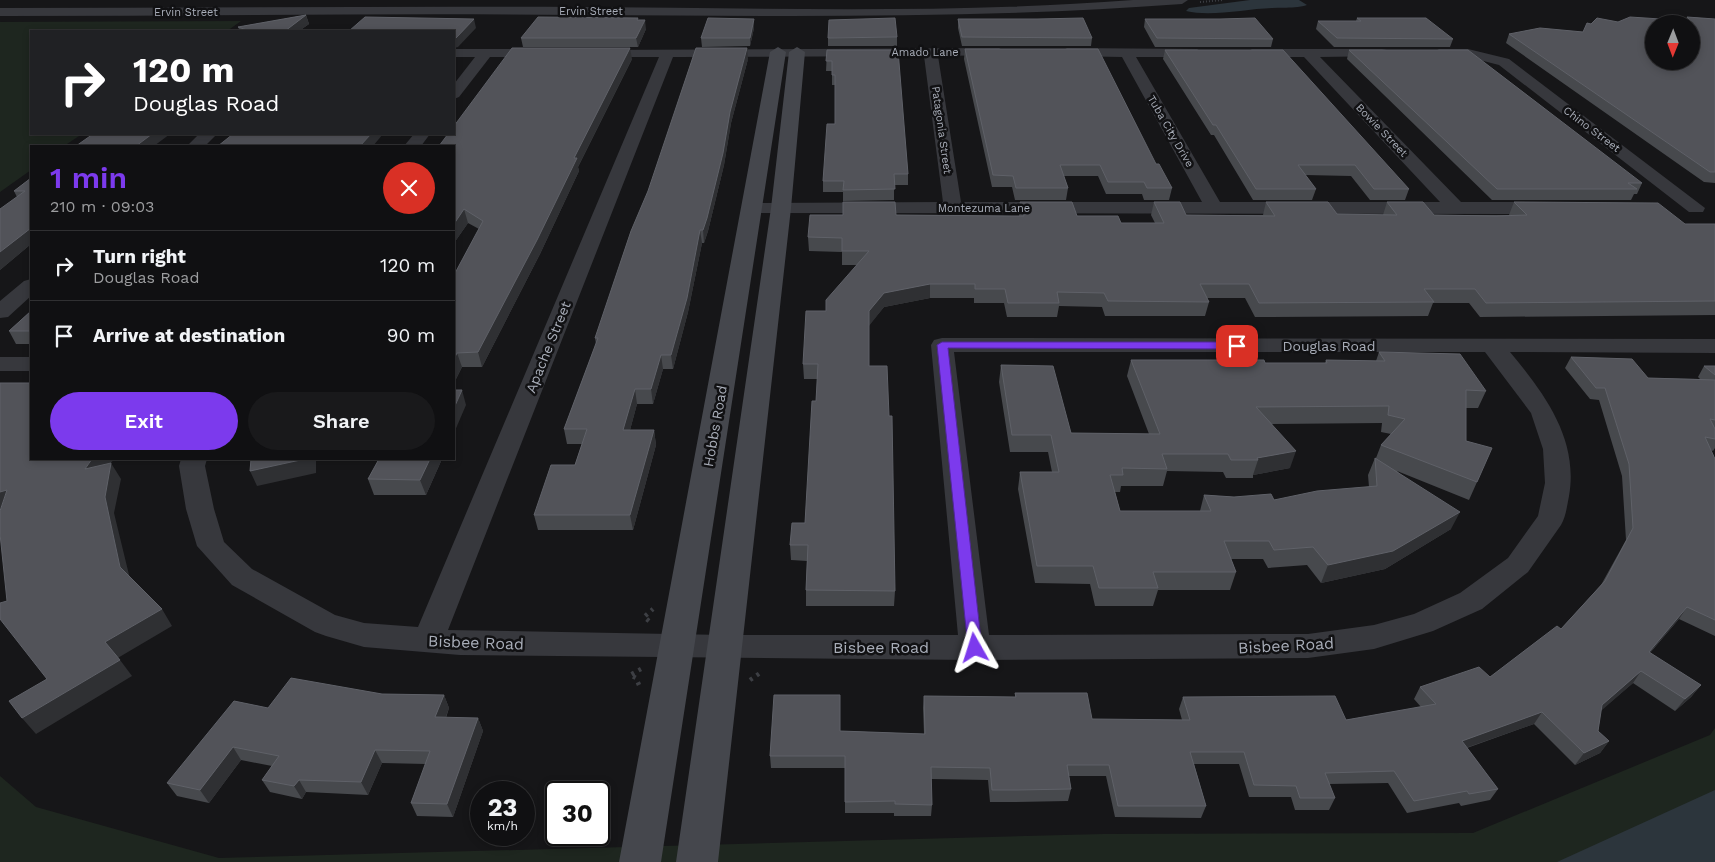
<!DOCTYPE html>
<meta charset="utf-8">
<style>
body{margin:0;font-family:"Work Sans",sans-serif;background:#19191b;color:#f1f3f6;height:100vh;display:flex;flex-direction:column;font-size:19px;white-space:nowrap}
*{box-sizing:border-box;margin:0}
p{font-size:16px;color:#9c9d9f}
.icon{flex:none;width:28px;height:28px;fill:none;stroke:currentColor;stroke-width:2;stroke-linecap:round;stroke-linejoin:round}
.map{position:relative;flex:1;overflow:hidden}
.details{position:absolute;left:30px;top:145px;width:425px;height:315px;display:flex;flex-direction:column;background:#101012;border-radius:0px;box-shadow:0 2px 8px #0003,0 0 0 1px #303032}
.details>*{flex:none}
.banner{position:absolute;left:30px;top:30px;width:425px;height:105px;border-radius:0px;box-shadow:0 2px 8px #0003,0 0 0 1px #303032;background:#202124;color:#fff;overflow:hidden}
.needle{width:32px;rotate:181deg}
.fabs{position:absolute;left:1645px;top:15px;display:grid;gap:10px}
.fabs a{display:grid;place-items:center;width:55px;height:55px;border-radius:50%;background:#101012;box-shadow:0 2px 8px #0003,0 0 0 1px #303032;font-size:25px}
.speed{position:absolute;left:470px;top:781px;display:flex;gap:10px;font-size:25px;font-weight:700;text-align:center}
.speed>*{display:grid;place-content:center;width:65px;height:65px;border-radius:50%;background:#101012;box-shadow:0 2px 8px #0003,0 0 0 1px #303032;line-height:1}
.speed small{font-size:12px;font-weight:400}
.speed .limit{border:2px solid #111;border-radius:8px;background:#fff;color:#111}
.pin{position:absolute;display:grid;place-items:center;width:42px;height:42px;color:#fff;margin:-21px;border-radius:10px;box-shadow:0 2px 8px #0006}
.me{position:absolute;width:55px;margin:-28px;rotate:354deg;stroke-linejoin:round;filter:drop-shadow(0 0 4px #0008)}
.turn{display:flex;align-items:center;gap:18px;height:105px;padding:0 20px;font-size:22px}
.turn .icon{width:65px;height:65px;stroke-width:2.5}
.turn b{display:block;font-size:35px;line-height:42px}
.round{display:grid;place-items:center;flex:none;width:52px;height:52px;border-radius:26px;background:#19191b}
.overview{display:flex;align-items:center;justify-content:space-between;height:85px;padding:0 20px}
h1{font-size:30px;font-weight:600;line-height:38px;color:#7c3aed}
.action{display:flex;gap:10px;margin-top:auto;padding:10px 20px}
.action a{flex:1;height:58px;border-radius:30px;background:#7c3aed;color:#fff;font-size:20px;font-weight:600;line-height:58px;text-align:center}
.action a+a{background:#19191b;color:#f1f3f6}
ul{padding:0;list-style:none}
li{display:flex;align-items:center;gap:15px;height:70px;padding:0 20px;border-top:1px solid #303032}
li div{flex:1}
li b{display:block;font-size:19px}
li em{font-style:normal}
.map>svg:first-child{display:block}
.green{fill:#1e261f}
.water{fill:#2c353c}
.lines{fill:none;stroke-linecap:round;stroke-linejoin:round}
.path-far1{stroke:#3d3f44;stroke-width:2;stroke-dasharray:1 2;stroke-linecap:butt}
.path{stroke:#3d3f44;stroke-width:4.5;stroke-dasharray:3 5;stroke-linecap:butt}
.street{fill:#37383d;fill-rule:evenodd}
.secondary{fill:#45474d;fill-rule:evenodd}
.wall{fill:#47494d;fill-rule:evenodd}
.shaded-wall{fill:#2f3033}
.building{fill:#525359;stroke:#5f6168;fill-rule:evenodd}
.route{fill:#7c3aed;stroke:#51269a}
.labels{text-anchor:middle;stroke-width:5;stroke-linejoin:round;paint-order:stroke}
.far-street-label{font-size:11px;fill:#a8adb8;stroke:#111113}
.street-label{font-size:14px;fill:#a8adb8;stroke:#111113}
.near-street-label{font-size:16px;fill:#a8adb8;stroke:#111113}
</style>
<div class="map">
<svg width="1715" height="862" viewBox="0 0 1715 862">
<rect width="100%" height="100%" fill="#161618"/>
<!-- green -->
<path class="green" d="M241,21L227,31H31V134H82L64,146H31V170L0,192V22Z
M1715,728V862H0V776L36,807L219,858L1103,834L1473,833L1710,735Z"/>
<!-- water -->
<path class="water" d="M1250,0H1299L1307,5C1294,9 1284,7 1272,8C1245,9 1211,17 1186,11L1189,8Z
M1715,790V862H1557Z"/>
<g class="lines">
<!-- path-far1 -->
<path class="path-far1" d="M1200,2L1223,0"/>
<!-- path -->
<path class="path" d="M649,621L644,617L653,609
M750,680L763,671
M639,685L636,678L630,675L641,669"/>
<!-- street -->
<path class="street" d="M1133,0H1188L1182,4C982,19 783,16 582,15C388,13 194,16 0,16V8C194,8 387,6 581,7C765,8 950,14 1133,0Z
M999,48L1006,52L1004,55L938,56L961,202H1202L1122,57L1067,56L1060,52L1067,48L1197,49L1204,53L1197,57H1136L1220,202H1440L1304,57H1252L1245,53L1252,49H1382L1387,50L1389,53L1387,56L1320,57L1461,202H1546L1553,204L1555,208L1553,212L1546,214L752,213L745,211L743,207L745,203L943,202L924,56L673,57L448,630L725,635H958L931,345L934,340L942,338L1715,339V353L1510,352C1544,393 1579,439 1569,496C1567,506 1566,516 1561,525L1528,572L1482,609L1433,631L1374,649L1308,658L975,660L460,655L364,647L326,636L315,632L232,585L197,546L186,509L179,466L181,459H207L205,466L214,509L224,542L252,569L335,615L364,623L418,627L659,57H597L590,53L592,50ZM954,352H1485L1531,413L1543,449L1545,483L1538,516L1508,558L1460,593L1414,614L1374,625L1308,634L989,635Z
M454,49H542L549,53L542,57H490L459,97L454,99V84L475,57H454Z
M1439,49H1468L1509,59L1705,208L1703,212H1689L1499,65L1468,57L1434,56L1432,53Z
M199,134H217L205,146H187Z
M414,134H430L421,146H404Z
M31,279V296L8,317L0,318V301L24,281Z
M0,357H31V371H0Z"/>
<!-- secondary -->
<path class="secondary" d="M778,47L786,52L661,862H619L770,52Z
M797,47L805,52L791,208L718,862H676L771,208L789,52Z"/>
</g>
<!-- wall -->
<path class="wall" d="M306,15L309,24L299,31H240L238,27Z
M1687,17L1715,19V183L1704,182L1506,43L1509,34L1583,32L1591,24L1618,22L1685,20Z
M1357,18L1453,39L1450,47H1334L1316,29L1318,21H1356Z
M958,19L1092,38L1091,46H962L958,28Z
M1145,19L1273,39L1271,47H1155L1144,27Z
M754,28L750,46L702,47L701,38Z
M646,29L638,47H523L521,38Z
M897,37V46H828V38Z
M965,49L1156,164L1172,188L1169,200H1144L1142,194H1106L1098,176H1064L1068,188L1066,200H1015L1012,187H992L964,59Z
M827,50L908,174V185H894V200L843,201V192H823V181L835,124V85H832V71H826Z
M1165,50L1409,189L1405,200H1370L1351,176L1305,175L1316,189L1312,200H1253L1214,135H1211L1163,59Z
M1349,50L1642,183L1637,194H1634L1631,200H1492L1347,59Z
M632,59L578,167L579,171L540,254L482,367H462L454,383V275L479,229L468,223L454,243V146Z
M748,59L731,123L724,165L708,231L704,243H702L688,312L673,369H663L653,404H637L630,430H654L656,445L633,530H538L534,515L575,465L582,444H567L564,429L596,344L595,338Z
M31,178V244L0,270L17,197L14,191Z
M1020,202L1077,216L1121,223H1155L1151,215L1154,202L1186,215H1263L1266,202L1337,214L1383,215L1387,202L1434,215H1509L1514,202L1685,224H1715V315L1480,317L1469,303H1433L1428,316L1255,317L1245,298H1207L1209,302L1205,316H1105L1102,307L1059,306L1057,317H1007L1004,303H974V298H930L884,307L869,325V366L895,591L894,606H806V590L807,561L791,560L790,545L805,523L816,401L818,379H804L803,364L826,311L857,265H842V252L809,251L808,237L896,215L1019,216Z
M31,311V344H16L9,331Z
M1379,352L1486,391L1478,408H1466V441L1477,482L1469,500L1397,471L1451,529L1385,569L1321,583L1307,565L1268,568L1263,559H1231L1236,572L1230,590H1158L1153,606H1095L1090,584L1035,583L1018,489L1020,472H1052L1048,452H1010L999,382L1001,365L1071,433L1149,434L1127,376L1131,360L1265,363H1325L1326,360L1376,361ZM1382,423L1381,432L1391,434L1381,445L1376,458H1375L1368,475L1369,487L1274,500L1204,495L1200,511H1120L1115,492H1120L1121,486H1163L1167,471L1223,472L1226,478H1253V475L1290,468L1272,424Z
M1571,357L1648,378L1700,379L1698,377L1704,366H1715V448L1713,451L1711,450L1715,459V636L1679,619L1650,653L1701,685L1691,697L1675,711L1633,683L1601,710L1598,731L1609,741L1600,753L1575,765L1534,724L1467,748L1498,789L1490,800L1461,806L1459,803L1407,813L1388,783L1329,784L1335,798L1329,810H1295L1291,797H1249L1239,764H1194L1206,806L1201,818L1115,817L1106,776H1069L1071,789L1068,801L1015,802H990L988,780L931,779L932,805L931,816H894V813H845V768H771L770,756L840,731L924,734L923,708L924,696L1015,697V693L1092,719L1182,720L1179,709L1183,697L1346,720L1421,707L1414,699L1420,687L1490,677L1561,629L1601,585L1626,540L1622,476L1599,400L1590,399L1565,368Z
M369,459H442L426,495H374L368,479L379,460H369Z
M382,694L444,695L449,708L446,718H478L483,731L453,817L417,816L411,803L426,764L382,763L368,795L306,792L302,799L270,792L262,780L272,766L241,760L209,803L177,796L167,783L268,708Z"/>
<!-- shaded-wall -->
<path class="shaded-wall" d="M306,15L309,24L299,31H285Z
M474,19L476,28L458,47L454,48V38Z
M754,19V28L750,46V38Z
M645,20L646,29L638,47L636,38Z
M630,48L632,59L578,167L579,171L540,254L482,367L478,352L574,158Z
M747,48L748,59L731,123L724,165L708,231L704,243L703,230L730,112Z
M152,134H170L154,146H136Z
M371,134H383L373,146H360Z
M464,209L468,223L454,243V224Z
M31,228V244L0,270V252Z
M700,230L702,243L688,312L673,369L671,355Z
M930,284V298L884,307L869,326V311L884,293Z
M457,353L462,367L454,383V359Z
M661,355L663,369L653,404L651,389Z
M635,389L637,404L626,445L623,430Z
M462,390L466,405L454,433V408Z
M654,430L656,445L633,530L630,515Z
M1296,451L1290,468L1253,475L1258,460L1257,458Z
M92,459H114L111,463L121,479L114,513L131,583L120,567L85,469Z
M305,459H316V473L257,486L250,471Z
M430,459H442L426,495L420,480Z
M7,490L0,510V492Z
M1460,512L1451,529L1385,569L1321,583L1328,565Z
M1687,607L1679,619L1640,664L1649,652Z
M162,609L172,626L116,659L105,642Z
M120,660L132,676L36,734L22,718Z
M1641,671L1633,683L1594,717L1602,705Z
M1701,685L1691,697L1675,711L1685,699Z
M444,695L449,708L441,730L435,717Z
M1542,712L1534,724L1454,752L1462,741Z
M478,718L483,731L453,817L447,804Z
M1609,741L1600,753L1575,765L1584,753Z
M233,747L241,760L209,803L200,790Z
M375,750L382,763L368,795L361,782Z
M299,780L306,792L302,799L294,786Z"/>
<!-- building -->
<path class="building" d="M306,15L285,31H244L247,30L238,27Z
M365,17L474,19L456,38H454V31H349Z
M538,17L638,18L637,20H645L636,38H521Z
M1630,17L1691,21L1687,17L1715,19V172H1710L1509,34L1540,28L1583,32L1587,23L1591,24L1597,18L1618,22ZM1654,24H1691V61H1654Z
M708,18L754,19L750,38H701Z
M895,18L897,37L828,38L829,20Z
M1083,18L1092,38L962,37L958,19H1037Z
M1255,18L1273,39L1157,38L1145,19H1220Z
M1357,18H1426L1453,39L1337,38L1318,21H1361Z
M512,48H630L574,158H577L537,240L478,352L457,353L454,359V275L483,221L464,209L454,224V146H439L448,134H454V126Z
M696,48H747L730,112L723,153L707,218L703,230H700L687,298L671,355H661L651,389H635L623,430H654L630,515H534L551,465H575L587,429H564L598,338H595L631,231L648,191Z
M965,49H1098L1156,164H1159L1172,188H1147L1144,182H1108L1100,165H1060L1068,188H1016L1013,176L993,175Z
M827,50H898L908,174H894L895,189L843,190L844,181H823L827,124H835V75H832V61H826Z
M1165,50H1283L1409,189H1374L1355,165H1298L1316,189H1256L1216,125H1213Z
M1349,50H1468L1642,183H1628L1637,189H1497Z
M93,134H152L136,146H76Z
M233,134H371L360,146H218Z
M31,178V228L0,252V209L25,191H14Z
M843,202H895L896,215L1011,216H1024L1020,202H1072L1077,216H1118L1121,223H1164L1154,202H1180L1186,215L1275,216L1266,202H1328L1337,214L1397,215L1387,202H1423L1434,215L1496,216L1527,215L1514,202L1658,203L1685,224H1715V301L1486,303L1475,289H1424L1434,302L1259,303L1249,284H1200L1209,302L1108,301L1104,293L1057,292L1059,303H1008L1005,289H975V284H930L884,293L869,311V366H887L889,416H892L895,591L806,590L808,545H790L792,523H805L812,401H816L818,364H803L806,311H826V300L869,251H842V238L808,237L810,215H843Z
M31,311V331H9Z
M1379,352L1460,354L1486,391L1466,390V441L1492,448L1477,482L1381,445L1405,419L1388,415L1389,406L1256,407L1296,451L1257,458L1258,460H1231L1228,454H1162L1167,469L1122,468L1123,475H1110L1120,511H1211L1204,495L1234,497L1271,494L1274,500L1317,491L1377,486L1375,458L1460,512L1393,551L1328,565L1313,547L1274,550L1269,541H1224L1236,572H1153L1158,588H1099L1093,566H1037L1020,472H1059L1051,435H1012L1001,365L1053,366L1071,433L1160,434L1131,360H1264L1265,363H1327L1326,360L1385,361Z
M1571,357L1632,359L1648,378L1715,380V420L1710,419L1715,429V439L1705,437L1715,459V620L1687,607L1649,652L1701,685L1685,699L1641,671L1602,705L1598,731L1609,741L1584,753L1542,712L1462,741L1498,789L1469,794L1467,791L1414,801L1394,771L1325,773L1335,798H1300L1296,786L1254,785L1244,752H1190L1206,806H1118L1109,765H1067L1071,789L1017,790H992L990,768L931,767L932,805L895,804V801L845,802V756H770L774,695H840V731L925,734L924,696L1016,697L1015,693H1087L1092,719L1190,720L1183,697L1335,696L1346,720L1436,704L1420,687L1479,667L1490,677L1557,626L1561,629L1605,581L1633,528L1629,464L1605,388H1596Z
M1704,366H1715V375Z
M0,383H31V459H92L85,469L111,463L105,497L120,567L162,609L105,642L120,660L22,718L9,701L47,679L0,619V603L7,601L0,534V511L7,490L0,492Z
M454,390H462L454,408Z
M251,459H305L250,471Z
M379,459H430L420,480L368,479Z
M291,678L382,694L444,695L435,717L478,718L447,804L411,803L430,751L375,750L361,782L299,780L294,786L262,780L279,756L233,747L200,790L167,783L234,701L268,708Z"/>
<!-- route -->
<path class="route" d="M942,342H1237L1242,346L1237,349L948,348L982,648L980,651H970L968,648L937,345Z"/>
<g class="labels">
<!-- far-street labels -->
<g class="far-street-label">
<text x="591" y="15">Ervin Street</text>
<text x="186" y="16">Ervin Street</text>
<text x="925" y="56">Amado Lane</text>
<text transform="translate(1592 129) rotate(37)" y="4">Chino Street</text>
<text transform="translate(942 130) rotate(82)" y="4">Patagonia Street</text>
<text transform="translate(1382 130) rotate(46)" y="4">Bowie Street</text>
<text transform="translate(1171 131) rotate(60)" y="4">Tuba City Drive</text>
<text x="984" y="212">Montezuma Lane</text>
</g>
<!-- street labels -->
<g class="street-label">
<text x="1329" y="351">Douglas Road</text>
<text transform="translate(548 347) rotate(-68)" y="5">Apache Street</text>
<text transform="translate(715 426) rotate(-80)" y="5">Hobbs Road</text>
</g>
<!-- near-street labels -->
<g class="near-street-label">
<text transform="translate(476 642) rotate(2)" y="6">Bisbee Road</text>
<text transform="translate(1286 645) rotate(-3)" y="6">Bisbee Road</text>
<text x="881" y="653">Bisbee Road</text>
</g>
</g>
</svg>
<div class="fabs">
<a><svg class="needle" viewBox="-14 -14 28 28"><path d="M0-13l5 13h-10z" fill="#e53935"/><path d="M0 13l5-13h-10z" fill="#9c9d9f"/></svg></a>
</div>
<div class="speed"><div>23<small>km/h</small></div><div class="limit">30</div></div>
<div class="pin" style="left:1237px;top:346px;background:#d93025"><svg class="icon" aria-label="arrive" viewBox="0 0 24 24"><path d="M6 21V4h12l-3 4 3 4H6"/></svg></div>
<svg class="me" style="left:975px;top:648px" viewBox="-20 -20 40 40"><path d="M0-17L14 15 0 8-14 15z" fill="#7c3aed" stroke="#fff" stroke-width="4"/></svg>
<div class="banner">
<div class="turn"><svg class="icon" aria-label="right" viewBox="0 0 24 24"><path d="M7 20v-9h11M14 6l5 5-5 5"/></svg><div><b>120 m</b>Douglas Road</div></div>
</div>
<section class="details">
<div class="overview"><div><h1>1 min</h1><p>210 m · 09:03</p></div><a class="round" style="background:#d93025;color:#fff"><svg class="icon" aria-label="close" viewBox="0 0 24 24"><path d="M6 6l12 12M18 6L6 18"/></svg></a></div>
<ul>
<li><svg class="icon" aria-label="right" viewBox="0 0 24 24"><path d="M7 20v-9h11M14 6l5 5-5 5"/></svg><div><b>Turn right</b><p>Douglas Road</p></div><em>120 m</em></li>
<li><svg class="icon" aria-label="arrive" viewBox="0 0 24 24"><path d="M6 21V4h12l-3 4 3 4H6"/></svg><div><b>Arrive at destination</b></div><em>90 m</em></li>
</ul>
<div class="action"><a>Exit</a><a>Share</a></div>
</section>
</div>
